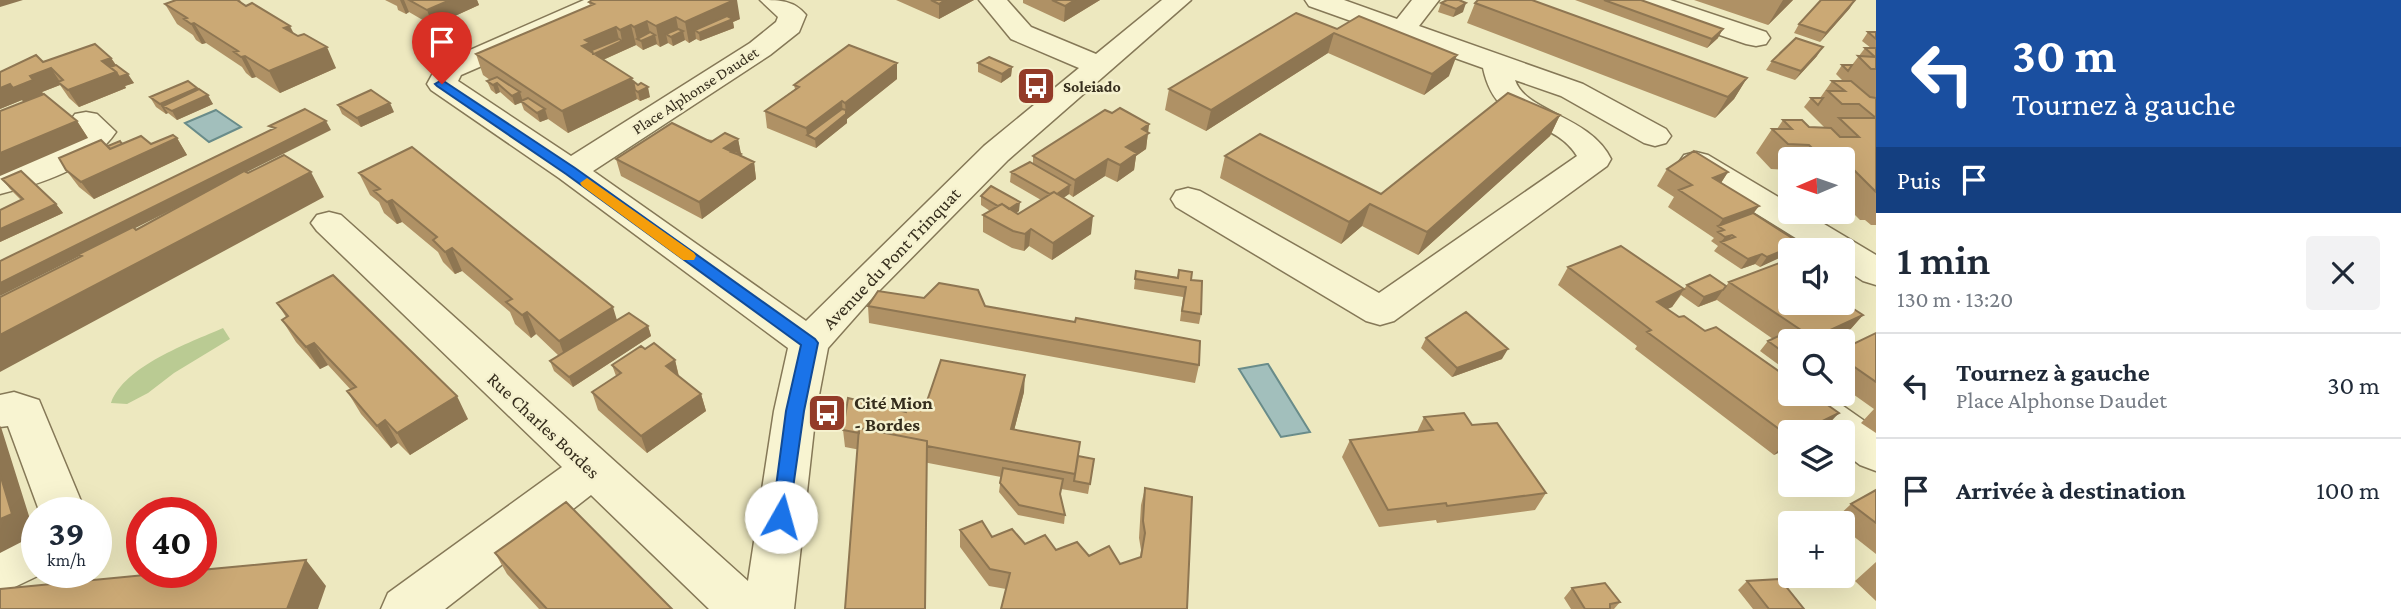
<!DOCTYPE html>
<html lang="fr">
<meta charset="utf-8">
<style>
body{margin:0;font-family:"Crimson Pro",serif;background:#f2f2f3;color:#1f2937;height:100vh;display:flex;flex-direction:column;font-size:26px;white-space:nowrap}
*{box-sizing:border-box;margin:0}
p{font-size:23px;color:#747a83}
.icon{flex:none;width:38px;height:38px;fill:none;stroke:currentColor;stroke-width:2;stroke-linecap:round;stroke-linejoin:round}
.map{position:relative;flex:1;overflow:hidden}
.side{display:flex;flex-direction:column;background:#fff;width:525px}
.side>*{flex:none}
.guide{background:#1a4fa0;color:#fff;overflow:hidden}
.needle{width:46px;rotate:268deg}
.fabs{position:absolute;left:1778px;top:147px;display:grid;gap:14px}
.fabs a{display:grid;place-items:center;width:77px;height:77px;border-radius:7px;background:#fff;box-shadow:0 7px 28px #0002;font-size:35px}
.speed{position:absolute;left:21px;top:497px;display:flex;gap:14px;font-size:35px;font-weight:700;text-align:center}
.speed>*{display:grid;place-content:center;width:91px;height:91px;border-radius:50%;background:#fff;box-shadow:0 7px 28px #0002;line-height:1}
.speed small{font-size:18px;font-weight:400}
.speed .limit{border:10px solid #d22;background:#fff;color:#111}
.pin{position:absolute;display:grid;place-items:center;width:60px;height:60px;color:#fff;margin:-72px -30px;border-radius:50% 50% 50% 0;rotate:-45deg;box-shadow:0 0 7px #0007}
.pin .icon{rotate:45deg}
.me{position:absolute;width:77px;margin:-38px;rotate:7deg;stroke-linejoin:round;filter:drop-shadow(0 0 5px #0008)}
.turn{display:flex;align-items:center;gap:24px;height:147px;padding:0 21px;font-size:32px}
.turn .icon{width:91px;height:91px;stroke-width:2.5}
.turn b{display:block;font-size:49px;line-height:60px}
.then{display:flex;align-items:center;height:66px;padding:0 21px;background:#0003;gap:14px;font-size:26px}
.round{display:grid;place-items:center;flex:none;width:74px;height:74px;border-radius:7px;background:#f2f2f3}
.head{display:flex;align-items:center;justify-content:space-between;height:119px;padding:0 21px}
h1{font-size:42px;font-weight:600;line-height:52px}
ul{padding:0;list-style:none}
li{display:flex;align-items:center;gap:21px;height:105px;padding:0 21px;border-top:2px solid #e0e1e3}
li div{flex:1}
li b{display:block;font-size:26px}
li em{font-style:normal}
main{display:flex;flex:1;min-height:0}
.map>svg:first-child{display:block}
.green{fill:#bacb93}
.water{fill:#a2bfbc;stroke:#698c8a;stroke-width:2}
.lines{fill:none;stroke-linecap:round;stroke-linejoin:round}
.minor-casing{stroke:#857857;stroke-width:3}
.minor{fill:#f8f4d1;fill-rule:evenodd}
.wall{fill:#af9165}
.shaded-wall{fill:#8e7652}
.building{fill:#cba975;stroke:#8e7652;stroke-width:2}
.route{fill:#1a73e8;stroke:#114b97;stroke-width:2}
.slow{fill:#f59e0b}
.labels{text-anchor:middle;stroke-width:5;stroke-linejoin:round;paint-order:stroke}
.far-poi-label{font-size:16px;font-weight:bold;fill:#352d1c;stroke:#f5f1ce;text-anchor:start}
.far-street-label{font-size:16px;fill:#352d1c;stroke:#f5f1ce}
.street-label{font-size:19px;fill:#352d1c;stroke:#f5f1ce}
.poi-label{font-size:19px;font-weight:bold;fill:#352d1c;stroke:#f5f1ce;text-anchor:start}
</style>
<main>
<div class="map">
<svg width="1876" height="609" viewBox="0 0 1876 609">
<rect width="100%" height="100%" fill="#ede8bf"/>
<!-- green -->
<path class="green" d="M223,328L230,339L174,373L148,393L127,404L111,403C124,366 189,343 223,328Z"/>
<!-- water -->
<path class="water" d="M216,110L241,127L209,142L185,123Z
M1267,364H1268L1310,432L1281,437L1239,369Z"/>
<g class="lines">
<!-- minor casing -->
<g class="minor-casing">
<path id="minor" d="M584,0H613L600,15L461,75L458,81L571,156L750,43L776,22L778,17L760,0C779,0 794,0 806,15L799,32L770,55L593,171L806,321L984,146L1079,68L1011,39L979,0H1007L1031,27L1096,54L1162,0H1191L1008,160L874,296L828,348L816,411L794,609H709L591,495L445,609H381L388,593L562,467L317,231L311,223L317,215L329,212L341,215L748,581L774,411L788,348L559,178L431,90L427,84L438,64Z
M1305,0H1344L1397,19L1412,0H1439L1419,26L1583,84L1666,129L1671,136L1666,143L1655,146L1644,143L1561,96L1515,80C1526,113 1589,115 1611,159L1607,166L1394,321L1380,325L1366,321L1176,207L1171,199L1176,191L1188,188L1200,191L1379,293L1577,156C1551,114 1497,134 1483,68L1309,6Z
M1631,0H1670L1766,32L1770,38L1766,44L1756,46L1746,44L1635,6Z
M86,112L97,114L116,132C92,168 40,184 0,194V172C29,162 58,153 82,134L70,121L75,114Z
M1696,152L1708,155L1790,204V212H1804L1876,255V285L1863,281L1843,268V250H1815L1684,169L1679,162L1684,155Z
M1790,380V394H1826L1876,429V471L1860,465L1843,452V432H1817L1781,405L1775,394L1781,383Z
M14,392L39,400L86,513H40L8,426L0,427V395Z
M37,532V572H46L0,594V548Z"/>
</g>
<!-- minor -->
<use href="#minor" class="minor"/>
</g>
<!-- wall -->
<path class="wall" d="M176,0H240L242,3L293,34L336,68L280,93L256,77L252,78L246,73L242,67L206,43L202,44L196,40L193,35L177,24L165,4Z
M385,0H477L479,5L433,26L409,12L406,14L398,10L397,6Z
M896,0H974L939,19Z
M1023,0H1100L1064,22L1023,3Z
M1575,0H1641L1718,38L1707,48Z
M1694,0H1793L1768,25Z
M589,2L740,19L733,22L734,28L700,41L696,39L689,43L685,40L673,46L668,43L660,47L656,44L643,50L636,45L603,60L632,78L633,81L650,97L640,101L637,99L568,133L548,119L540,122L524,110L521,102L515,105L500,92L496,94L491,90L487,81L490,80L483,75L476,54L590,6Z
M1441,3L1463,12L1453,17L1438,12Z
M1475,3L1747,78L1734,99L1715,118L1467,23Z
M1850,8L1820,42L1794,33L1799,24Z
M1296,13L1449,76L1424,95L1328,53L1206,131L1165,110L1169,89Z
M1868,32H1876V225H1871L1865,220H1860L1843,203V159H1790V170L1771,169L1756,153L1772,129H1777L1783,120L1809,127L1832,129V128H1825L1804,107L1811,98H1820L1832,81H1843L1836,74L1842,65H1852L1865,48H1871L1862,41Z
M1817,56L1795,80L1766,70L1772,61Z
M111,58L116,65L134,83L125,86L126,88L79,107L69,98L60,85L42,92L77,121L88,138L22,100L0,109V72L43,62Z
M978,63L1012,67L1011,76L1001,83L978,72Z
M1045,74V83L1034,91L1028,89V80Z
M897,79L847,119V123L816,148L767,128L765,111L795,89L794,85Z
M197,88L213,104L177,120L168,113L166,114L156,107L150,97Z
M338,105L394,112L361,127L342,114Z
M1112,113L1149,124L1146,149L1136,156L1134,170L1117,182L1105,176L1073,197L1069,194L1063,198L1091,234L1052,260L1029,246L1024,251L1012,248L983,232V215L990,211L981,205V196L1019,211L1016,213L1018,214L1041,200L1010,182L1011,172L1033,163V156Z
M1560,115L1550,136L1418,255L1362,226L1341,244L1220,178L1225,156L1381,194Z
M177,138L187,155L94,199L79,187L66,170L108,146L122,144H151Z
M705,139L713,140L738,139L741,156L754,162L756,179L702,219L621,176L616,159Z
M1667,169L1728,172L1721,183L1759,206L1753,213L1800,243L1760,267L1755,264L1741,269L1714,251L1718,246L1711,241L1714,238L1668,207L1674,197L1657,186Z
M359,173L617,320L648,326L651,336L573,387L554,371L550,361L559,356L536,334L531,338L515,324L510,312L462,271L455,274L443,262L438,252L402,222L397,224L384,213L379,202L370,195Z
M2,179L56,204L63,213L0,242V210L21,200L10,189Z
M1568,267L1684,289L1687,285L1726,286L1729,282L1863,315L1848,332L1829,341H1790V373L1760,351L1768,341L1773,339L1717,300L1698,307L1681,295L1672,307L1667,309L1823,430L1819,432H1790V447L1774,455L1635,349L1637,346L1558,285Z
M1179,270L1191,280L1201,314L1199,324L1180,321L1183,297L1134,289L1136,271L1177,277Z
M924,298L985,306L1199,365L1195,383L869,323L868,306Z
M277,303L468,419L410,455L398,443L391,448L361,414L347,391L351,390L328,365L320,369L296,342L282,320L286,317Z
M1876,333V433L1861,423L1874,409L1843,387V349Z
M1426,338L1502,359L1452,377L1421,348Z
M645,349L675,360L679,376L701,394L706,411L647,453L598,410L592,392L616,376L612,365Z
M1024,392L1014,430L1076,468L1094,459L1088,494L1073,491V488V491L1061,489L1060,495L1065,515L1064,524L1018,515L999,492L1001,477L845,447L843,430L906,412L926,404Z
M1424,417L1472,425L1546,493L1535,510L1437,523L1436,520L1379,527L1342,457L1350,440L1417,432Z
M1145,488L1187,609L1006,589L989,586L960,547V530L1025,544L1089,556L1120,564L1140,558L1141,550L1139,538L1141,505Z
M1876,490V554L1843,528V523H1836L1833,521L1851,504Z
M495,553L672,609H539L507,574Z
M1876,562V601L1855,581Z
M1747,581L1804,609H1753L1738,590Z
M1572,588L1620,602L1614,609H1571L1564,598Z"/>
<!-- shaded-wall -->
<path class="shaded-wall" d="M0,0H23L0,7Z
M400,0H404L409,12L406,14Z
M450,0H477L479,5L433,26L427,10Z
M734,0H737L740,19L733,22L734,28L700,41L699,33L695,30L696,39L689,43L685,22Z
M945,0H974L939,19V4Z
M1075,0H1100L1064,22L1065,6Z
M1783,0H1793L1768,25Z
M1855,0L1850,8L1820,42L1826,33Z
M1466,3L1463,12L1453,17L1456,9Z
M676,17L679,33L683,31L685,40L673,46L671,37L666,34L668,43L660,47L656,26Z
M647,21L651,37L655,35L657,44L643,50L641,41L637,39L639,47L634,27Z
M194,23L206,43L202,44L191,24Z
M631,25L636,45L587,67L582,46L585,40L616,27L620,43L622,41L620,30Z
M290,26L300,46L284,28Z
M1723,29L1718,38L1707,48L1712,39Z
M1334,33L1328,53L1206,131L1211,110Z
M327,47L336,68L280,93L269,71Z
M1823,47L1817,56L1795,80L1801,71Z
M1457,55L1449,76L1424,95L1432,74Z
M245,56L256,77L252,78L241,57Z
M111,58L122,74H128L134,83L125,86L126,88L79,107L68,90L103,61Z
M897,63V79L847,119V123L816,148L815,139L807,135L806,128L842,101L843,117L846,114L845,103Z
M1012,67L1011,76L1001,83L1002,74Z
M51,68L62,85L58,82L60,85L42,92L44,96L25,104L13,88L30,76Z
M1045,74V83L1034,91V82Z
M632,78L637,99L568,133L562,111Z
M1747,78L1734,99L1715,118L1728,97Z
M497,83L500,92L496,94L493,85Z
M10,84L22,100L0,109V88Z
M648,87L650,97L640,101L638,92Z
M197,88L203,97L208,95L213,104L177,120L172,111L163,106L168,113L166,114L160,104Z
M520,92L523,102L515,105L512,96Z
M390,103L394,112L361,127L357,118Z
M545,109L548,119L540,122L537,113Z
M1560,115L1550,136L1418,255L1427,232Z
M77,121L88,138L0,176V153Z
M326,121L331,130L0,296V283Z
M1149,124L1146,149L1136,156L1134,170L1117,182L1120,165L1126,147L1142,129Z
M177,138L187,155L94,199L81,182Z
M738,139L743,163L724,148Z
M1108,159L1105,176L1073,197L1075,180Z
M754,162L756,179L702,219L699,202Z
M311,172L324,197L0,372V335Z
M1728,172L1717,189L1713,178Z
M1070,185L1069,194L1052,206L1053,196Z
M392,200L402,222L397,224L387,202Z
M1020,202L1019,211L1006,220L1007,210Z
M56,204L63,213L0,242V229Z
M1370,204L1362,226L1341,244L1349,222Z
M1759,206L1746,223L1724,230L1718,226L1723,219Z
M1093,216L1091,234L1052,260L1053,243Z
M1031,229L1029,246L1024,251L1025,234Z
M1732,235L1725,244L1721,242L1725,237Z
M1800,243L1794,250H1790V253L1760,267L1767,257Z
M452,248L462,271L455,274L445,252Z
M1762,254L1755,264L1741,269L1748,259Z
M1684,289L1672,307L1645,319L1657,302Z
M1723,290L1716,300L1698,307L1704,297Z
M613,307L620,330L567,363L559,341Z
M527,312L536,334L531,338L522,315Z
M1863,315L1848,332L1829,341H1811L1813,338Z
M648,326L651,336L573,387L569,377Z
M314,343L328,365L320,369L306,347Z
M1508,349L1502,359L1452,377L1457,368Z
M675,360L679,378L666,366Z
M1025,375L1024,392L1010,446L1011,429Z
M701,394L706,411L647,453L641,436Z
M457,396L468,419L410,455L397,433Z
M1839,413L1823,430L1819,432H1800Z
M385,420L398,443L391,448L377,426Z
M0,426L1,427L35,535L0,553Z
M1790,437V447L1774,455Z
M306,560L326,586L318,609H287Z"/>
<!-- building -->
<path class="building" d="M176,0H237L246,6L252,3L290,26L284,28L298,36L304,34L327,47L269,71L245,56L241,57L234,52L238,51L194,23L191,24L184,19L187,18L165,4Z
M409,0H450L427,10Z
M592,0H734L685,22L676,17L656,26L647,21L634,27L631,25L620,30L616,27L585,40L590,43L582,46L632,78L562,111L476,54L594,4L589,2Z
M931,0H945L939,4Z
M1052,0H1075L1065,6Z
M1447,0H1459L1466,3L1456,9L1441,3Z
M1478,0H1532L1747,78L1728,97L1475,3Z
M1604,0H1641L1723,29L1712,39Z
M1821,0H1855L1826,33L1799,24Z
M1296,13L1337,29L1359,16L1457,55L1432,74L1334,33L1211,110L1169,89Z
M727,16L733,19L699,33L695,30Z
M678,29L683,31L671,37L666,34Z
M650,32L655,35L641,41L637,39Z
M1868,32H1876V39Z
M1796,38L1823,47L1801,71L1772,61Z
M619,39L622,41L594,54H593L592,50Z
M95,44L111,58L102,61L116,72L68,90L58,82L63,80L51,68L30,76L33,80L13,88L10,84L0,88V72L36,55L43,62Z
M849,45L897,63L845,103L842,101L806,128L765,111L799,87L794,85Z
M1865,48H1876V69H1871L1858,56L1875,57Z
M989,57L1012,67L1002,74L978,63Z
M116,65L128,74L119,77L116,72L110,67Z
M1842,65H1852L1848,71Z
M1040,71L1045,74L1034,82L1028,80Z
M497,77L520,92L512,96L497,83L493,85L487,81Z
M188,81L197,88L160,104L150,97Z
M633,81L638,85L641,83L648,87L638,92L635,90Z
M1832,81H1851L1870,97L1876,98V118L1859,104H1842L1828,91H1845Z
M199,89L208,95L172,111L163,106Z
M371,90L390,103L357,118L338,105Z
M1508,93L1560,115L1427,232L1370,204L1349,222L1225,156L1260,134L1381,194Z
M44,94L77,121L0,153V111Z
M528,98L545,109L537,113L521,101Z
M1811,98H1823L1818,105Z
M1120,108L1149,124L1142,129L1149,133L1126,147L1137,153L1120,165L1108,159L1075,180L1033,156L1105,110L1112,113Z
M305,109L326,121L0,283V261L275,128L269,126Z
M842,109L846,110V114L815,139L807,135Z
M1839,118H1876V192L1853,169H1843V159H1823L1809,145L1788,144L1772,129H1792L1783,120H1802L1809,127L1831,128L1840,137H1859Z
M672,123L711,142L725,133L738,139L724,148L754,162L699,202L616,159Z
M173,135L177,138L81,182L66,170L59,158L101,140L110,149L141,136L151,144Z
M120,141L122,144L110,149L108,146Z
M412,147L613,307L559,341L527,312L522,315L506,302L512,299L452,248L445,252L433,240L437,237L392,200L387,202L374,191L380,189L359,173Z
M734,150L741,154L739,155L731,152Z
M1694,151L1728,172L1713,178L1759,206L1723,219L1679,190L1692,185L1667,169Z
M284,155L311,172L0,335V297L82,256L79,254L133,227L136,230L244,171L248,173Z
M1030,162L1070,185L1057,194L1054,192L1050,194L1011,172Z
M21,171L56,204L0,229V210L23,199L2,179Z
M991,186L1020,202L1009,209L1002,204L998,206L981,196Z
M1054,192L1093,216L1053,243L1031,229L1025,234L1013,231L983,215L1002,204L1018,214Z
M1753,213L1800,243L1767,257L1762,254L1748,259L1721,242L1735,237L1732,235L1725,237L1718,232L1724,230L1718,226Z
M1621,246L1684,289L1657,302L1679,317L1684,316L1705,331L1716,327L1790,379V394H1812L1839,413L1800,432H1790V437L1647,332L1651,330L1568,267Z
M1782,262L1790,268V303H1843V302L1863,315L1813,338L1729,282Z
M1179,270L1192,272L1191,280L1202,281L1201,314L1182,311L1186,287L1135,279L1136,271L1178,278Z
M333,275L457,396L397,433L385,420L377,426L347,391L356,387L314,343L306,347L282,320L288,316L277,303Z
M1710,275L1726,286L1723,290L1704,297L1687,285Z
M939,283L978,290L985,306L1075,322L1076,318L1200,341L1199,365L868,306L878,291L924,298Z
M1466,312L1508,349L1457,368L1426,338Z
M629,313L648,326L569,377L550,361Z
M1876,333V382L1843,359V349Z
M1781,335L1790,341V357L1768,341Z
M654,343L675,360L666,366L701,394L641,436L592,392L621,373L612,365L641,346L645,349Z
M941,360L1025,375L1011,429L1080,442L1075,474L927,446V441L859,428V433L843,430L848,398L906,412L908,407L918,402L926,404Z
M1464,413L1472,425L1497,423L1546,493L1447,506L1446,503L1388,510L1350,440L1433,430L1424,417Z
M859,428L927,441L925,609H845Z
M1078,456L1094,459L1090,484L1074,481Z
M1003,468L1063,479L1060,494L1065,515L1019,505L1000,483Z
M0,474L12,514L0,519Z
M1145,488L1192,497L1187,609H1001L1010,573L990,569L960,530L982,521L992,537L1012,529L1025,544L1045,535L1056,550L1077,542L1089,556L1109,546L1120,564L1141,557L1145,533L1143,521Z
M1876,490V523L1851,504Z
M566,502L672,609H547L495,553Z
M306,560L287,609H0V589L176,572H201V570Z
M1780,579L1804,609H1769L1747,581Z
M1605,583L1620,602L1610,604V609H1585L1572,588Z"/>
<!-- route -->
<path class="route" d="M442,80L575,168L815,339L818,343L804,411L788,523L781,525L774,523L772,517L786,411L801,345L566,174L437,86L435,84Z"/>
<!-- slow -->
<path class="slow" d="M587,178L694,253L696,256L694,260H683L582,186L580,183Z"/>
<!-- icons -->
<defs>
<g id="bus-square" transform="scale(2.0125)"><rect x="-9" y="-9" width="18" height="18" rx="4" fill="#933b28" stroke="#f5f1ce"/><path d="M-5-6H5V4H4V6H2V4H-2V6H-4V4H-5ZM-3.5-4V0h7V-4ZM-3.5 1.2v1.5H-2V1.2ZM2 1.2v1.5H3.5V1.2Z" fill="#fff"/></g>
</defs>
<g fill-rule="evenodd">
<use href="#bus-square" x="1036" y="86"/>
<use href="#bus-square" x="827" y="413"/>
</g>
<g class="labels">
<!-- far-poi labels -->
<g class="far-poi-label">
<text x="1063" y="92">Soleiado</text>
</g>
<!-- far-street labels -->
<g class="far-street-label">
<text transform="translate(695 90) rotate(-33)" y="6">Place Alphonse Daudet</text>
</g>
<!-- street labels -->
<g class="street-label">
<text transform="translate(891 258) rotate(-46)" y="7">Avenue du Pont Trinquat</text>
<text transform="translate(544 425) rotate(43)" y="7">Rue Charles Bordes</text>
</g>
<!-- poi labels -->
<g class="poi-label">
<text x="854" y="409">Cité Mion<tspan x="854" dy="22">- Bordes</tspan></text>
</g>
</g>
</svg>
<div class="fabs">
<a><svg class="needle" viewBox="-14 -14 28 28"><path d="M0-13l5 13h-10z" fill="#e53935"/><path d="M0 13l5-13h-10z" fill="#747a83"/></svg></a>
<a><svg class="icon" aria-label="sound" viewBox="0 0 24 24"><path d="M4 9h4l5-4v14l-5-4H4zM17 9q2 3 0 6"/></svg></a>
<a><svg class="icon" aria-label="search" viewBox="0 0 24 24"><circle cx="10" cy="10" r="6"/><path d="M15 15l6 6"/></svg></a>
<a><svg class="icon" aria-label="layers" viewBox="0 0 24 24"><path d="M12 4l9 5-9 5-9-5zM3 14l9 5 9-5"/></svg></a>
<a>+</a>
</div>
<div class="speed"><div>39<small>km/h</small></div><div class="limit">40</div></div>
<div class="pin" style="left:442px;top:84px;background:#d93025"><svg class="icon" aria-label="arrive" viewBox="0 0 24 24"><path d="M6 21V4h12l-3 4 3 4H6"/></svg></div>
<svg class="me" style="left:781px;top:517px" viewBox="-20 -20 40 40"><circle r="19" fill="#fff"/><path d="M0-13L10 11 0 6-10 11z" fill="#1a73e8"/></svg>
</div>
<section class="side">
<div class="guide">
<div class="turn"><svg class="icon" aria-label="left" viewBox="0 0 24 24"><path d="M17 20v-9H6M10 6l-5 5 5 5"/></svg><div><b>30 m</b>Tournez à gauche</div></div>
<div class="then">Puis<svg class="icon" aria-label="arrive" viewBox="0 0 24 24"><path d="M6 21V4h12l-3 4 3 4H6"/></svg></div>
</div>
<div class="head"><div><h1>1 min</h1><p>130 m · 13:20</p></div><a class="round"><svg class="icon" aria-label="close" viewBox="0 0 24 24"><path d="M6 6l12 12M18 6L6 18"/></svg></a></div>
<ul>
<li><svg class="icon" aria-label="left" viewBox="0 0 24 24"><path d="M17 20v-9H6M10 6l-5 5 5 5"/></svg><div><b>Tournez à gauche</b><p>Place Alphonse Daudet</p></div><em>30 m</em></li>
<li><svg class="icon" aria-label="arrive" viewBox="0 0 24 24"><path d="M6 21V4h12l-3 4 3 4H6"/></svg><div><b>Arrivée à destination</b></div><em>100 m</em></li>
</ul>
</section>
</main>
